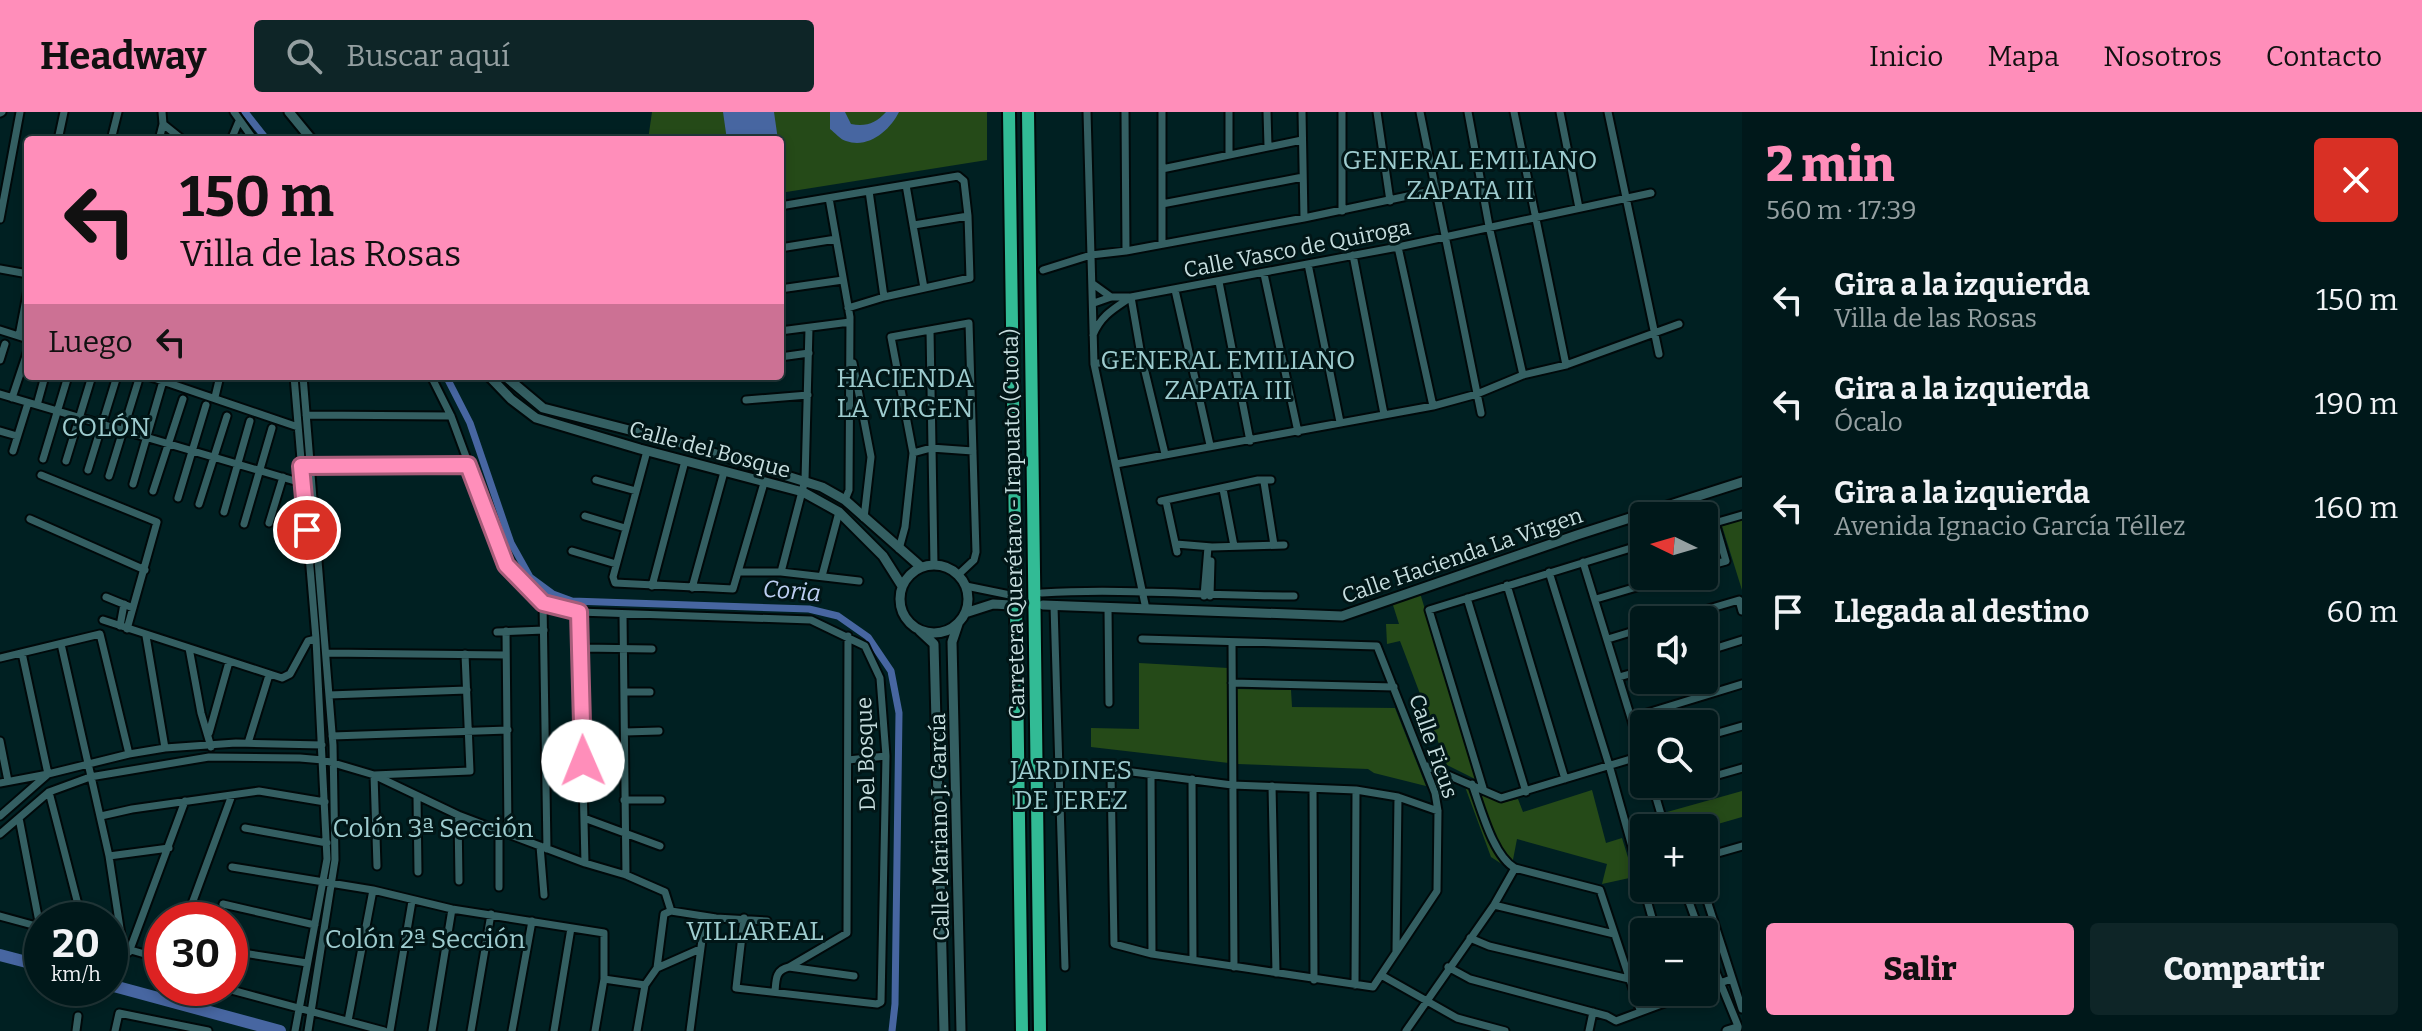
<!DOCTYPE html>
<html lang="es">
<meta charset="utf-8">
<style>
body{margin:0;font-family:Bitter,serif;background:#0e2527;color:#f1f3f6;height:100vh;display:flex;flex-direction:column;font-size:30px;white-space:nowrap}
*{box-sizing:border-box;margin:0}
p{font-size:26px;color:#95a0a2}
.icon{flex:none;width:44px;height:44px;fill:none;stroke:currentColor;stroke-width:2;stroke-linecap:round;stroke-linejoin:round}
.map{position:relative;flex:1;overflow:hidden}
.panel{display:flex;flex-direction:column;background:#00181a;width:680px}
.panel>*{flex:none}
.top-card{position:absolute;left:24px;top:24px;width:760px;height:244px;border-radius:8px;box-shadow:0 4px 12px #0003,0 0 0 2px #223739;background:#ff8eba;color:#111;overflow:hidden}
.needle{width:52px;rotate:275deg}
.buttons{position:absolute;left:1630px;top:390px;display:grid;gap:16px}
.buttons a{display:grid;place-items:center;width:88px;height:88px;border-radius:8px;background:#00181a;box-shadow:0 4px 12px #0003,0 0 0 2px #223739;font-size:40px}
.speed{position:absolute;left:24px;top:790px;display:flex;gap:16px;font-size:40px;font-weight:700;text-align:center}
.speed>*{display:grid;place-content:center;width:104px;height:104px;border-radius:50%;background:#00181a;box-shadow:0 4px 12px #0003,0 0 0 2px #223739;line-height:1}
.speed small{font-size:20px;font-weight:400}
.speed .limit{border:12px solid #d22;background:#fff;color:#111}
.pin{position:absolute;display:grid;place-items:center;width:68px;height:68px;color:#fff;margin:-34px;border:4px solid #fff;border-radius:50%;box-shadow:0 2px 8px #0007}
.me{position:absolute;width:88px;margin:-44px;rotate:359deg;stroke-linejoin:round;filter:drop-shadow(0 0 6px #0008)}
.turn{display:flex;align-items:center;gap:28px;height:168px;padding:0 24px;font-size:36px}
.turn .icon{width:104px;height:104px;stroke-width:2.5}
.turn b{display:block;font-size:56px;line-height:68px}
.then{display:flex;align-items:center;height:76px;padding:0 24px;background:#0003;gap:16px;font-size:30px}
.round{display:grid;place-items:center;flex:none;width:84px;height:84px;border-radius:8px;background:#0e2527}
.headline{display:flex;align-items:center;justify-content:space-between;height:136px;padding:0 24px}
h1{font-size:48px;font-weight:800;line-height:60px;color:#ff8eba}
.action{display:flex;gap:16px;margin-top:auto;padding:16px 24px}
.action a{flex:1;height:92px;border-radius:8px;background:#ff8eba;color:#111;font-size:32px;font-weight:800;line-height:92px;text-align:center}
.action a+a{background:#0e2527;color:#f1f3f6}
ul{padding:0;list-style:none}
li{display:flex;align-items:center;gap:24px;height:104px;padding:0 24px}
li div{flex:1}
li b{display:block;font-size:30px}
li em{font-style:normal}
header{display:flex;align-items:center;gap:48px;box-sizing:border-box;height:112px;padding:0 40px;background:#ff8eba;color:#111}
header strong{font-size:38px}
nav{display:flex;gap:44px;margin-inline-start:auto;font-size:28px}
.search{width:560px;height:72px;background:#0e2527;display:flex;align-items:center;gap:20px;box-sizing:border-box;padding:0 28px;border-radius:8px;color:#95a0a2;font-size:30px}
main{display:flex;flex:1;min-height:0}
.map>svg:first-child{display:block}
.green{fill:#254a18}
.water{fill:#4766a1}
.lines{fill:none;stroke-linecap:round;stroke-linejoin:round}
.canal{stroke:#4766a1;stroke-width:7}
.river{stroke:#4766a1;stroke-width:12}
.minor-casing{stroke:#00090a;stroke-width:11}
.tertiary-casing{stroke:#00090a;stroke-width:13}
.motorway-casing{stroke:#00090a;stroke-width:16}
.minor{stroke:#345f62;stroke-width:7}
.tertiary{stroke:#345f62;stroke-width:9}
.motorway{stroke:#32bb95;stroke-width:12}
.route-casing{stroke:#a65c79;stroke-width:20}
.route{stroke:#ff8eba;stroke-width:14}
.labels{text-anchor:middle;stroke-width:6;stroke-linejoin:round;paint-order:stroke}
.street-label{font-size:22px;fill:#c6ddde;stroke:#011617}
.water-label{font-size:24px;font-style:italic;fill:#bdcff2;stroke:#011617}
.quarter-label{font-size:26px;fill:#9ecccf;stroke:#011617}
</style>
<header>
<strong>Headway</strong>
<div class="search"><svg class="icon" aria-label="search" viewBox="0 0 24 24"><circle cx="10" cy="10" r="6"/><path d="M15 15l6 6"/></svg>Buscar aquí</div>
<nav><a>Inicio</a><a>Mapa</a><a>Nosotros</a><a>Contacto</a></nav>
</header>
<main>
<div class="map">
<svg width="1742" height="919" viewBox="0 0 1742 919">
<rect width="100%" height="100%" fill="#002022"/>
<!-- green -->
<path class="green" d="M652,0H987V48L780,81V28H648Z
M1742,408V478L1722,414Z
M1420,481L1477,668L1447,653L1400,529L1387,532L1386,512H1399L1392,490Z
M1139,551L1228,556L1229,651L1091,635V616L1139,617Z
M1236,577L1291,578L1292,595L1395,596L1426,674L1374,661L1368,657L1238,652Z
M1464,672L1504,690L1518,687L1523,700L1592,678L1606,731L1622,726L1634,765L1602,772L1607,752L1517,727L1511,758L1491,745Z
M1742,679V705L1704,716H1672L1667,700Z"/>
<!-- water -->
<path class="water" d="M723,0H774L778,28H727Z
M830,0H845L851,12C866,15 876,11 886,0H899C890,18 869,37 846,29C841,28 834,20 830,17Z"/>
<g class="lines">
<!-- canal -->
<path class="canal" d="M245,0L267,28
M446,264L470,311L511,431L530,465L553,482L572,489L809,497L838,504L868,525L891,559L899,601L895,892L892,919"/>
<!-- river -->
<path class="river" d="M0,843L42,854
M110,873L280,919"/>
<!-- minor casing -->
<g class="minor-casing">
<path id="minor" d="M162,0L163,12L183,28
M234,0L254,28
M1087,0L1094,252L1146,497
M1125,0L1126,139
M1162,0V132
M1229,0V42
M1267,0L1268,34
M1302,0L1304,106
M1342,0V99
M1377,0L1390,89
M1420,0L1481,301
M1468,0L1489,114L1523,263
M1514,0L1566,253
M1560,0L1579,96
M1608,0L1659,242
M0,1L2,0
M58,28L64,0
M111,28L118,0
M159,28L163,12
M231,28L239,9
M1162,57L1302,28
M906,73L924,176
M869,79L884,185
M829,86L850,205L849,378L845,388
M1162,92L1303,65
M780,94L958,64L964,69L968,104L970,166L884,185L848,196
M0,107L20,0
M914,113L968,104
M1398,135L1433,294
M780,136L836,127
M1353,143L1384,302
M1308,152L1340,310
M0,157L28,162
M1043,158L1091,143L1126,139L1304,106L1436,78
M1264,162L1298,320
M1219,170L1250,329
M1093,172L1111,185
M780,177L843,168
M1175,178L1210,333
M1131,185L1141,243L1165,342
M1094,191L1111,185H1129
M0,218L28,227
M930,218L934,453
M780,219L850,210
M1093,223C1101,203 1115,196 1131,185L1398,135L1651,81
M19,224L28,177
M780,245L809,241
M0,248L5,232
M853,251L871,345L864,406
M1094,252L1141,243
M148,264L298,315
M294,264L316,527L327,747L295,919
M303,264L333,633L335,748L308,919
M431,264L451,304L506,453L543,491
M0,282L305,372
M215,285L220,264
M12,286L27,241
M746,288L808,283
M37,293L45,264
M306,303L451,304
M0,319L17,324
M13,339L28,291
M647,339L613,465L615,471L733,477L764,371
M913,341L931,336L973,339
M43,347L68,264
M66,349L92,264
M1116,352L1433,294L1477,282L1523,263L1566,253L1679,212
M307,354L468,353
M88,358L117,264
M41,363L157,410L127,517
M109,364L138,270
M596,368L636,379
M1264,370L1274,433
M133,372L163,269
M1223,377L1234,434
M153,379L183,287
M178,386L206,293
M1161,389L1258,368H1271
M1166,389L1177,440
M199,392L227,304
M224,400L250,309
M585,404L625,416
M30,407L145,458
M269,411L283,365
M244,412L272,316
M1704,414L1742,403
M1176,432L1212,435L1284,433
M899,437L905,415L913,341L891,225L969,211L976,440L974,448L958,463
M572,439L616,452
M1583,450L1643,645
M1704,455L1726,449L1715,411
M739,460H781L859,469
M781,460L805,368L809,216
M1549,460L1609,653L1656,820
M822,464L839,400
M1507,473L1565,667
M652,474L685,349
M966,474L1010,483
M692,476L724,360
M1042,481C1125,476 1210,484 1294,484
M1204,484L1208,435
M1210,484L1211,449
M106,485L133,496
M1467,486L1526,680
M1596,487L1674,464
M543,491L579,500L811,508L865,534L880,566L886,644L881,890L877,892L736,876L744,806
M543,491L547,737
M1054,494L1065,855
M1108,496L1109,591
M579,500L585,751
M623,503L626,763
M103,508L282,566L290,562L308,529L316,527
M1671,508L1739,488L1742,499
M120,514L124,492
M506,519L508,721
M497,520L544,518
M146,524L165,636
M1142,527L1377,534L1435,681L1438,699L1437,779L1373,875L1152,842L1114,832L1111,662L1117,658L1232,673L1356,678L1398,685L1438,699
M1608,527L1644,516
M1232,530L1234,855
M61,532L109,744L123,836
M189,536L201,601L211,635
M581,536L652,537
M1704,540L1742,528
M326,541L505,543
M0,546L100,522L129,642
M1619,565L1644,558
M1232,571L1394,575
M625,580H650
M329,583L467,578
M1631,606L1742,572
M625,620L659,619
M209,621L229,550
M332,624L508,618
M1704,625L1742,614
M0,629L8,669
M248,631L269,563
M848,648L886,644
M1427,654L1501,686L1644,643
M1151,664L1152,842
M1192,667L1193,848
M1704,667L1742,656
M0,671L48,662L22,541
M1472,672C1481,696 1493,744 1515,756L1600,778L1640,898
M1652,672L1665,716
M1272,674L1276,861
M1483,676L1429,498L1644,432
M1313,677L1314,868
M49,680L82,808
M1655,682L1689,672
M417,685L418,760
M624,688H661
M458,703L459,769
M0,704L48,662L129,642L165,636L236,631L322,633
M101,704L132,697L259,679L325,690
M19,706L40,815
M584,706L660,734
M245,716L327,731
M499,718V775
M0,722L49,680L90,665L209,645L300,646L323,648L374,663L458,703L585,751L626,763L665,780L671,799
M540,734L544,783
M109,744L169,736
M1704,745L1742,734
M377,754L374,663L470,659L465,542
M232,755L373,778L452,797L604,821V867L595,919
M1684,776L1700,820
M1703,776L1742,897
M223,792L315,813
M1494,793L1614,822
M0,804L40,815
M186,808L232,683
M1470,826L1489,834L1629,867
M1704,831L1738,914
M110,832L162,847
M230,839L307,851
M1396,839L1398,685
M129,840L185,689
M789,855L847,821L848,524
M1448,855L1470,867L1607,904L1616,909L1694,880
M657,856L700,837
M1381,863L1457,906L1505,919
M604,867L645,873
M1355,873L1356,678
M224,876L384,919
M1704,877L1731,867
M775,880C776,868 775,858 789,855L854,864
M348,909L373,778
M76,919L78,904
M115,919L119,901L208,919
M390,919L412,789
M432,919L452,797
M471,919L491,802
M512,919L532,809
M554,919L571,816
M637,919L645,873L657,856L664,802L671,799L716,806L767,809
M690,919L705,805
M1406,919L1494,793L1515,756
M1589,919L1593,900"/>
</g>
<!-- tertiary casing -->
<g class="tertiary-casing">
<path id="tertiary" d="M289,0L312,28
M489,264L511,287L536,306L640,337L803,380L839,400L883,444L902,474
M505,264L543,296L684,332L822,375L845,388L921,455
M900 487a34 34 0 1 1 68 0a34 34 0 1 1-68 0Z
M1043,493L1342,504L1577,423L1742,370
M965,501L993,492L1011,493
M958,512L952,530L961,919
M920,519L934,532L944,919
M1727,919L1737,916"/>
</g>
<!-- motorway casing -->
<g class="motorway-casing">
<path id="motorway" d="M1009,0L1022,919
M1028,0L1040,919"/>
</g>
<!-- minor -->
<use href="#minor" class="minor"/>
<!-- tertiary -->
<use href="#tertiary" class="tertiary"/>
<!-- motorway -->
<use href="#motorway" class="motorway"/>
</g>
<g class="lines">
<!-- route casing -->
<g class="route-casing">
<path id="route" d="M307,418L301,354L468,353L506,453L543,491L579,500L583,649"/>
</g>
<!-- route -->
<use href="#route" class="route"/>
</g>
<g class="labels">
<!-- street labels -->
<g class="street-label">
<text transform="translate(1297 136) rotate(-11)" y="8">Calle Vasco de Quiroga</text>
<text transform="translate(710 337) rotate(15)" y="8">Calle del Bosque</text>
<text transform="translate(1013 412) rotate(-91)" y="8">Carretera Querétaro - Irapuato (Cuota)</text>
<text transform="translate(1462 443) rotate(-19)" y="8">Calle Hacienda La Virgen</text>
<text transform="translate(1434 634) rotate(71)" y="8">Calle Ficus</text>
<text transform="translate(865 642) rotate(-92)" y="8">Del Bosque</text>
<text transform="translate(939 715) rotate(-91)" y="8">Calle Mariano J. García</text>
</g>
<!-- water labels -->
<g class="water-label">
<text transform="translate(792 479) rotate(5)" y="8">Coria</text>
</g>
<!-- quarter labels -->
<g class="quarter-label">
<text x="1470" y="57">GENERAL EMILIANO<tspan x="1470" dy="30">ZAPATA III</tspan></text>
<text x="1228" y="257">GENERAL EMILIANO<tspan x="1228" dy="30">ZAPATA III</tspan></text>
<text x="905" y="275">HACIENDA<tspan x="905" dy="30">LA VIRGEN</tspan></text>
<text x="106" y="324">COLÓN</text>
<text x="1071" y="667">JARDINES<tspan x="1071" dy="30">DE JEREZ</tspan></text>
<text x="433" y="725">Colón 3ª Sección</text>
<text x="755" y="828">VILLAREAL</text>
<text x="425" y="836">Colón 2ª Sección</text>
</g>
</g>
</svg>
<div class="buttons">
<a><svg class="needle" viewBox="-14 -14 28 28"><path d="M0-13l5 13h-10z" fill="#e53935"/><path d="M0 13l5-13h-10z" fill="#95a0a2"/></svg></a>
<a><svg class="icon" aria-label="sound" viewBox="0 0 24 24"><path d="M4 9h4l5-4v14l-5-4H4zM17 9q2 3 0 6"/></svg></a>
<a><svg class="icon" aria-label="search" viewBox="0 0 24 24"><circle cx="10" cy="10" r="6"/><path d="M15 15l6 6"/></svg></a>
<a>+</a>
<a>−</a>
</div>
<div class="speed"><div>20<small>km/h</small></div><div class="limit">30</div></div>
<div class="pin" style="left:307px;top:418px;background:#d93025"><svg class="icon" aria-label="arrive" viewBox="0 0 24 24"><path d="M6 21V4h12l-3 4 3 4H6"/></svg></div>
<svg class="me" style="left:583px;top:649px" viewBox="-20 -20 40 40"><circle r="19" fill="#fff"/><path d="M0-13L10 11 0 6-10 11z" fill="#ff8eba"/></svg>
<div class="top-card">
<div class="turn"><svg class="icon" aria-label="left" viewBox="0 0 24 24"><path d="M17 20v-9H6M10 6l-5 5 5 5"/></svg><div><b>150 m</b>Villa de las Rosas</div></div>
<div class="then">Luego<svg class="icon" aria-label="left" viewBox="0 0 24 24"><path d="M17 20v-9H6M10 6l-5 5 5 5"/></svg></div>
</div>
</div>
<section class="panel">
<div class="headline"><div><h1>2 min</h1><p>560 m · 17:39</p></div><a class="round" style="background:#d93025;color:#fff"><svg class="icon" aria-label="close" viewBox="0 0 24 24"><path d="M6 6l12 12M18 6L6 18"/></svg></a></div>
<ul>
<li><svg class="icon" aria-label="left" viewBox="0 0 24 24"><path d="M17 20v-9H6M10 6l-5 5 5 5"/></svg><div><b>Gira a la izquierda</b><p>Villa de las Rosas</p></div><em>150 m</em></li>
<li><svg class="icon" aria-label="left" viewBox="0 0 24 24"><path d="M17 20v-9H6M10 6l-5 5 5 5"/></svg><div><b>Gira a la izquierda</b><p>Ócalo</p></div><em>190 m</em></li>
<li><svg class="icon" aria-label="left" viewBox="0 0 24 24"><path d="M17 20v-9H6M10 6l-5 5 5 5"/></svg><div><b>Gira a la izquierda</b><p>Avenida Ignacio García Téllez</p></div><em>160 m</em></li>
<li><svg class="icon" aria-label="arrive" viewBox="0 0 24 24"><path d="M6 21V4h12l-3 4 3 4H6"/></svg><div><b>Llegada al destino</b></div><em>60 m</em></li>
</ul>
<div class="action"><a>Salir</a><a>Compartir</a></div>
</section>
</main>
